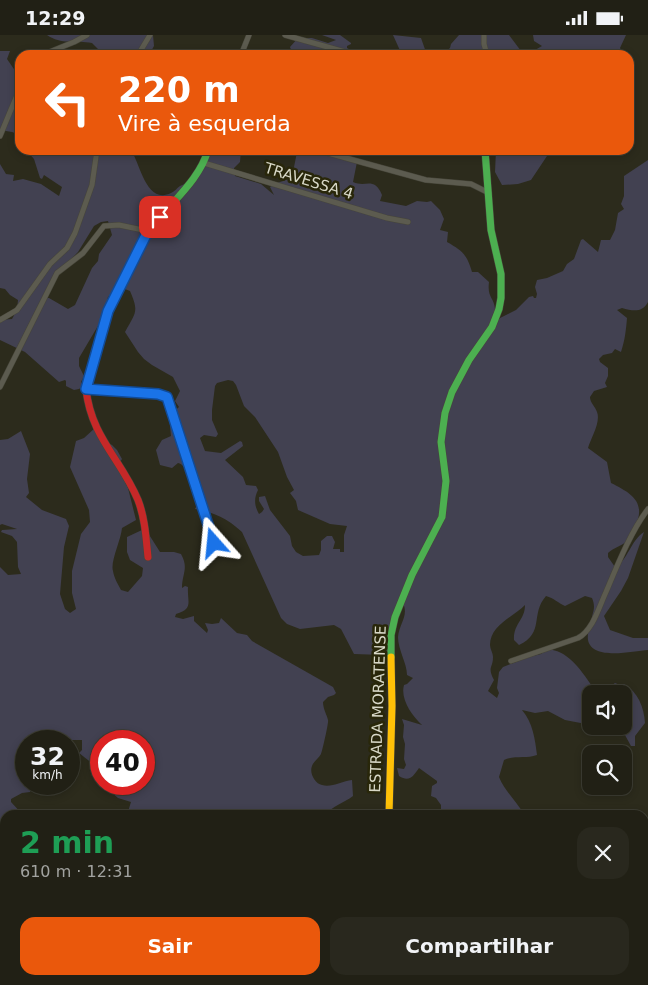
<!DOCTYPE html>
<html lang="pt">
<meta charset="utf-8">
<style>
body{margin:0;font-family:"DejaVu Sans",sans-serif;background:#29281e;color:#f1f3f6;height:100vh;display:flex;flex-direction:column;font-size:19px;white-space:nowrap}
*{box-sizing:border-box;margin:0}
p{font-size:16px;color:#a2a3a0}
.icon{flex:none;width:28px;height:28px;fill:none;stroke:currentColor;stroke-width:2;stroke-linecap:round;stroke-linejoin:round}
.map{position:relative;flex:1;overflow:hidden}
.panel{position:absolute;left:0px;top:775px;width:649px;height:175px;display:flex;flex-direction:column;background:#212015;border-radius:15px 15px 0 0;box-shadow:0 2px 8px #0003,0 0 0 1px #3e3e34}
.panel>*{flex:none}
.top-card{position:absolute;left:15px;top:15px;width:619px;height:105px;border-radius:15px;box-shadow:0 2px 8px #0003,0 0 0 1px #3e3e34;background:#ea580c;color:#fff;overflow:hidden}
.fabs{position:absolute;left:582px;top:650px;display:grid;gap:10px}
.fabs a{display:grid;place-items:center;width:50px;height:50px;border-radius:10px;background:#212015;box-shadow:0 2px 8px #0003,0 0 0 1px #3e3e34;font-size:25px}
.speed{position:absolute;left:15px;top:695px;display:flex;gap:10px;font-size:25px;font-weight:700;text-align:center}
.speed>*{display:grid;place-content:center;width:65px;height:65px;border-radius:50%;background:#212015;box-shadow:0 2px 8px #0003,0 0 0 1px #3e3e34;line-height:1}
.speed small{font-size:12px;font-weight:400}
.speed .limit{border:8px solid #d22;background:#fff;color:#111}
.pin{position:absolute;display:grid;place-items:center;width:42px;height:42px;color:#fff;margin:-21px;border-radius:10px;box-shadow:0 2px 8px #0006}
.me{position:absolute;width:55px;margin:-28px;rotate:342deg;stroke-linejoin:round;filter:drop-shadow(0 0 4px #0008)}
.turn{display:flex;align-items:center;gap:18px;height:105px;padding:0 20px;font-size:22px}
.turn .icon{width:65px;height:65px;stroke-width:2.5}
.turn b{display:block;font-size:35px;line-height:42px}
.round{display:grid;place-items:center;flex:none;width:52px;height:52px;border-radius:15px;background:#29281e}
.overview{display:flex;align-items:center;justify-content:space-between;height:85px;padding:0 20px}
h1{font-size:30px;font-weight:700;line-height:38px;color:#1e9e55}
.cta{display:flex;gap:10px;margin-top:auto;padding:10px 20px}
.cta a{flex:1;height:58px;border-radius:15px;background:#ea580c;color:#fff;font-size:20px;font-weight:700;line-height:58px;text-align:center}
.cta a+a{background:#29281e;color:#f1f3f6}
.status{display:flex;justify-content:space-between;align-items:center;height:35px;padding:0 25px;background:#212015;direction:ltr}
.status svg{height:14px;fill:currentColor}
.map>svg:first-child{display:block}
.green{fill:#424151;fill-rule:evenodd}
.lines{fill:none;stroke-linecap:round;stroke-linejoin:round}
.street-casing{stroke:#47463a;stroke-width:6}
.fast-casing{stroke:#47463a;stroke-width:8}
.slow-casing{stroke:#47463a;stroke-width:8}
.jam-casing{stroke:#47463a;stroke-width:8}
.street{stroke:#5c5b4f;stroke-width:5}
.fast{stroke:#4caf50;stroke-width:7}
.slow{stroke:#ffc107;stroke-width:7}
.jam{stroke:#c62828;stroke-width:7}
.route-casing{stroke:#114b97;stroke-width:12}
.route{stroke:#1a73e8;stroke-width:9}
.labels{text-anchor:middle;stroke-width:5;stroke-linejoin:round;paint-order:stroke}
.street-label{font-size:15px;fill:#d8d8c7;stroke:#29270a}
</style>
<div class="status"><b>12:29</b><svg viewBox="0 0 49 12"><path d="M0 12V9h3v3zM5 12V6h3v6zM10 12V3h3v9zM15 12V0h3v12zM26 1h20v11H26zM47 4h2v5h-2z"/></svg></div>
<div class="map">
<svg width="648" height="950" viewBox="0 0 648 950">
<rect width="100%" height="100%" fill="#2c2b1c"/>
<!-- green -->
<path class="green" d="M47,0H153L154,11L149,20H101L98,14L92,8C76,5 61,10 47,0Z
M322,0H340L351,8V9L347,11V13L360,20H293L290,12L298,3H312L328,8L336,5Z
M393,0L421,3L427,20H402Z
M459,0H509L521,16L526,20H441L450,13L451,9Z
M533,0H626L620,13L624,20H534L535,15L542,11L534,6Z
M0,16H10L7,24L18,40L20,48V100L12,97L0,95Z
M26,115H131C140,128 146,170 171,158C174,157 177,153 180,151C186,148 192,146 198,143L206,125L213,115H241L240,127L234,133L235,141L261,149L274,160L270,152C277,146 285,147 292,142L297,117L299,115H332L357,127L353,147C366,153 374,141 382,160L380,166L406,171L417,166L427,167L431,166L440,175L444,184L440,195L448,197L447,207C463,216 467,220 472,237H478L489,247C487,263 494,262 495,274C496,281 491,290 489,297L500,283L516,275L529,262L533,261L534,263H536L537,259L535,252L537,245L547,243L563,236L567,229L574,224L581,205L583,204L598,217L601,205H610L615,195L618,178L624,174L621,169L624,161V141L648,125V267C642,278 633,276 622,273L617,275L627,283C626,295 625,305 621,317L615,314L612,318L603,320L599,324L600,327L608,333V341L605,348L607,352L594,356L590,362C590,368 595,371 597,377C601,387 591,403 588,413L607,427L611,448C631,458 647,467 635,492C633,496 631,502 628,505C624,510 613,513 608,518V522L615,532C629,524 630,506 644,497L628,543L621,556L604,581L610,595L633,603H648V615C633,616 592,626 588,605C587,599 590,591 591,586C593,576 596,573 592,563L585,561L565,571C558,568 554,563 546,561C530,579 545,598 519,610L514,605C513,589 525,585 525,570C513,582 490,590 490,610C490,614 493,618 493,622C493,633 487,632 494,645L488,656L497,663L499,658L497,653L499,637L503,632L529,622L541,619L546,614C568,615 580,634 592,651L590,652L591,655L607,654L615,648L620,650L624,649C638,657 644,672 645,688L635,701V711H631L620,691H624V659H591V690L565,685L548,676L535,678L522,675C533,688 535,704 537,720C526,724 515,720 504,725L499,742C505,757 517,766 524,780H443L441,777V770L436,763L431,761L432,751L437,748V746L419,733C414,740 410,748 399,741L397,733L404,734L406,730L404,724L405,709L403,702L404,690L402,684L422,690C412,681 400,664 404,650L407,649L413,643L407,640C407,628 398,615 398,602C399,589 409,581 403,568L396,579L386,618L383,620L354,619L341,594L334,590L300,594L287,589L281,583L242,497C228,484 214,477 195,474C196,472 198,469 197,466C197,457 187,429 178,428L172,433L160,430L156,415L162,405L171,401L169,381L179,372L175,366L180,356L173,342L152,330L144,324L138,317L125,297C136,277 139,277 130,256L122,253L114,257L108,262L102,284L79,323V331L84,341L81,347L83,351L79,354L74,355L66,351V346L65,345L59,347L25,317L0,305V285L12,284L17,275L18,265L10,260L5,254L0,253V129L6,139L14,140L13,146L23,144L41,149L59,161L62,152L44,140L42,144L40,143L34,124ZM108,186L112,200L99,219L98,226L92,233L75,270L68,274L49,263H45L58,238L78,217L94,191L101,187ZM228,345L233,346L236,350L244,371L255,382L278,417L287,442L294,455L290,458L296,466L298,475L330,489L347,491L344,500V517H340V514H333L335,507L332,501H327L321,506V515L319,520L303,521L296,517L292,511L290,501L270,475L265,461L259,462V466L264,474L262,477L259,479C254,470 254,463 258,455L256,451L246,450L243,442L225,425L243,411L242,407L240,406L221,418L205,416L200,403L204,400L216,402L218,399L212,385V375L215,351L217,348Z
M496,115H551L531,145L518,149L502,150L495,137Z
M95,393L103,405L112,410L117,415L122,424L117,432L128,453L136,485L122,493C121,505 110,527 113,536C114,543 118,549 121,555L128,557L142,541L143,533L130,525L127,517V502L142,495L148,498L160,517H174L181,519C189,533 182,539 182,553L185,551L188,552C187,567 194,574 176,579L175,582L183,584L194,581V586L207,598L208,595L205,588L212,589L219,588L221,583L237,598L247,600L252,606L333,652L336,658L334,660L328,662L323,667C323,674 327,680 328,685C329,687 322,717 321,719C319,723 313,727 312,731C309,738 315,749 322,750C331,753 342,746 352,745L353,761C344,768 333,770 326,780H127L131,767L118,763L102,749H144V706H101V748L97,741L93,729L79,718L82,715V705H64L52,699L44,700L42,702L54,706H26V749H34L30,757L22,758L11,764V767L23,780H5V791L0,794V532L8,540L21,539L18,532L17,507L12,501L1,497L2,495L17,494L2,489L0,490V405L8,404L21,396L30,419L27,444L29,458L26,462L42,475L66,484L69,491L64,512L60,559L65,574L70,578L76,574L72,558V536L81,499L90,487L89,475L70,432L76,406L84,403Z
M105,945H260L263,950H107Z
M496,945H539L541,950H499Z"/>
<g class="lines">
<!-- street casing -->
<g class="street-casing">
<path id="street" d="M285,0L356,20
M484,0V9L487,20
M42,20L74,7L87,0
M138,20L150,0
M241,20L249,0
M0,101L20,53
M317,115L426,145L471,149L489,158
M204,128L387,183L408,187
M0,285L17,275L50,229L67,213L75,198L92,150L97,115
M0,352L57,238L83,218L104,191L119,190L148,196
M511,626L578,603C593,595 599,572 606,557C617,531 631,496 648,474
M444,945L446,950"/>
</g>
<!-- fast casing -->
<g class="fast-casing">
<path id="fast" d="M158,185C176,163 200,143 208,115
M127,357L158,359L167,363L214,508
M391,622V600L395,582L412,540L442,482L446,446L441,407L445,378L452,357L469,325L492,292L499,274L501,263V239L491,195L485,115"/>
</g>
<!-- slow casing -->
<g class="slow-casing">
<path id="slow" d="M86,354L108,276L148,196L158,185
M389,780L392,671L391,622"/>
</g>
<!-- jam casing -->
<g class="jam-casing">
<path id="jam" d="M127,357L86,354C91,402 121,424 138,465C145,483 146,503 148,522"/>
</g>
<!-- street -->
<use href="#street" class="street"/>
<!-- fast -->
<use href="#fast" class="fast"/>
<!-- slow -->
<use href="#slow" class="slow"/>
<!-- jam -->
<use href="#jam" class="jam"/>
</g>
<g class="lines">
<!-- route casing -->
<g class="route-casing">
<path id="route" d="M160,182L148,196L108,276L86,354L158,359L167,362L214,508"/>
</g>
<!-- route -->
<use href="#route" class="route"/>
</g>
<g class="labels">
<!-- street labels -->
<g class="street-label">
<text transform="translate(309 146) rotate(17)" y="5">TRAVESSA 4</text>
<text transform="translate(378 674) rotate(-88)" y="5">ESTRADA MORATENSE</text>
</g>
</g>
</svg>
<div class="fabs">
<a><svg class="icon" aria-label="sound" viewBox="0 0 24 24"><path d="M4 9h4l5-4v14l-5-4H4zM17 9q2 3 0 6"/></svg></a>
<a><svg class="icon" aria-label="search" viewBox="0 0 24 24"><circle cx="10" cy="10" r="6"/><path d="M15 15l6 6"/></svg></a>
</div>
<div class="speed"><div>32<small>km/h</small></div><div class="limit">40</div></div>
<div class="pin" style="left:160px;top:182px;background:#d93025"><svg class="icon" aria-label="arrive" viewBox="0 0 24 24"><path d="M6 21V4h12l-3 4 3 4H6"/></svg></div>
<svg class="me" style="left:214px;top:508px" viewBox="-20 -20 40 40"><path d="M0-17L14 15 0 8-14 15z" fill="#1a73e8" stroke="#fff" stroke-width="4"/></svg>
<div class="top-card">
<div class="turn"><svg class="icon" aria-label="left" viewBox="0 0 24 24"><path d="M17 20v-9H6M10 6l-5 5 5 5"/></svg><div><b>220 m</b>Vire à esquerda</div></div>
</div>
<section class="panel">
<div class="overview"><div><h1>2 min</h1><p>610 m · 12:31</p></div><a class="round"><svg class="icon" aria-label="close" viewBox="0 0 24 24"><path d="M6 6l12 12M18 6L6 18"/></svg></a></div>
<div class="cta"><a>Sair</a><a>Compartilhar</a></div>
</section>
</div>
